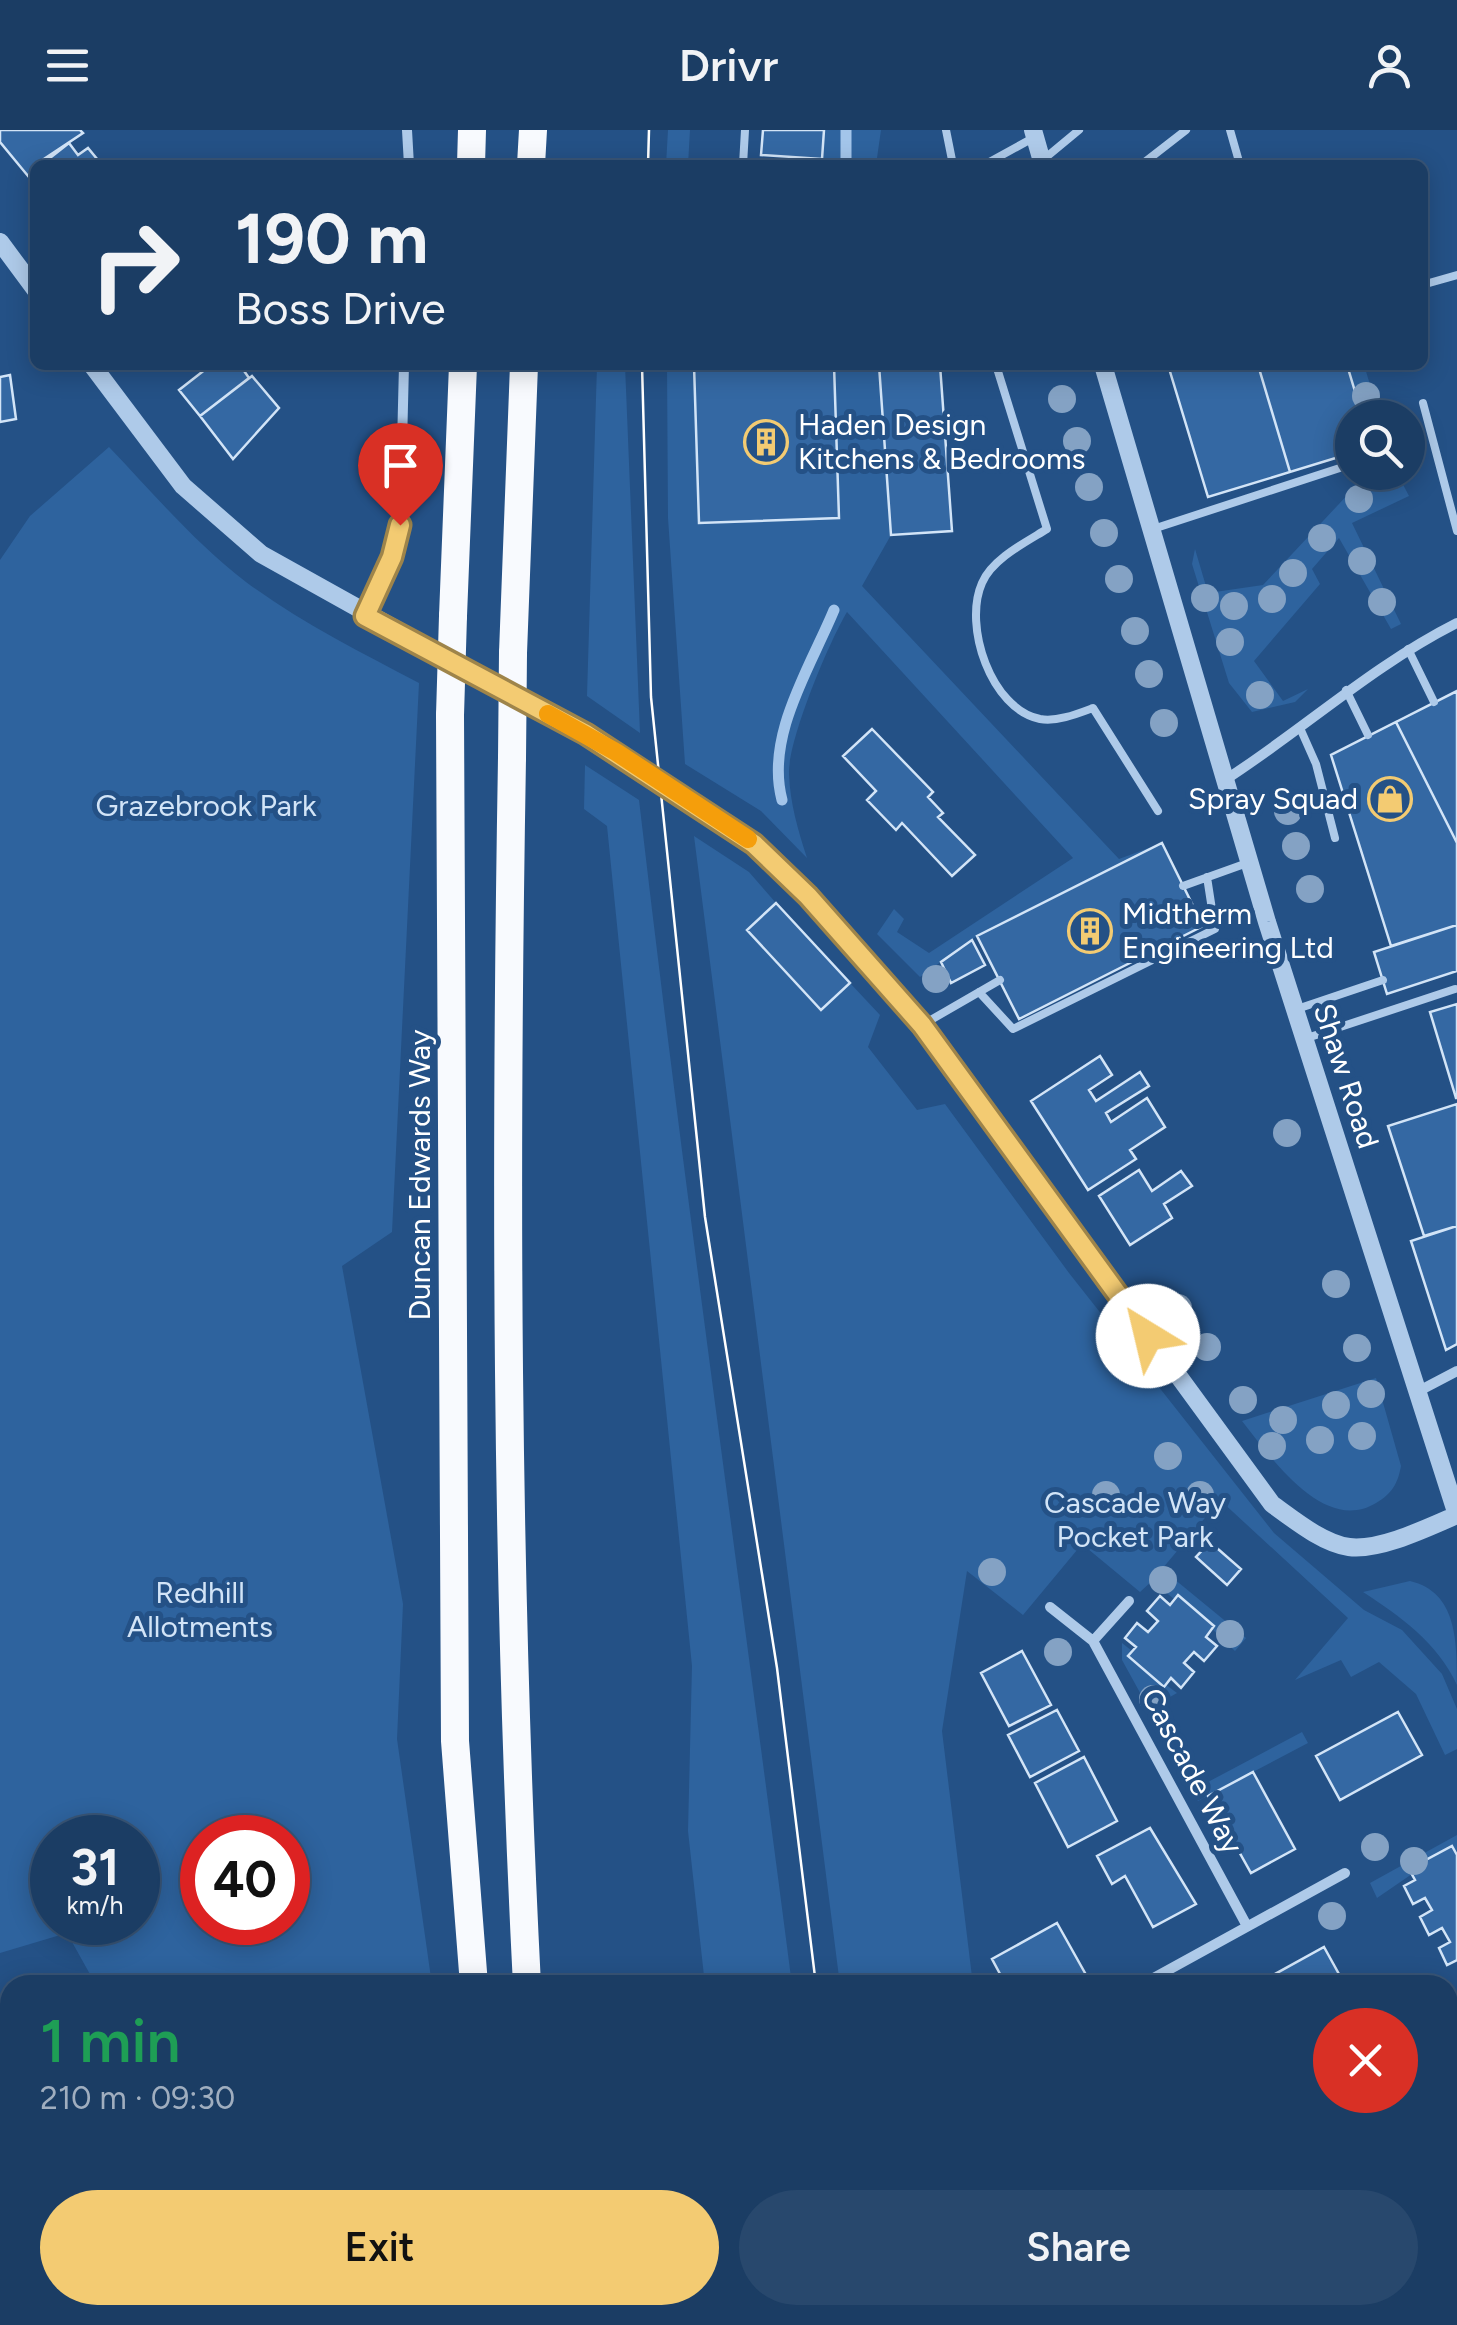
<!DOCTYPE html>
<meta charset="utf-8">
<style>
body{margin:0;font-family:Figtree,sans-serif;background:#28486d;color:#f1f3f6;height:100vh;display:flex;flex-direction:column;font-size:38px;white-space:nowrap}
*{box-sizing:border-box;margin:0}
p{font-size:32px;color:#a0aebf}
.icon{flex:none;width:55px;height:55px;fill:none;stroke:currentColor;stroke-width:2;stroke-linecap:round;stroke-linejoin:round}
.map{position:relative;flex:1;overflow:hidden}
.drawer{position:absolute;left:0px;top:1845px;width:1458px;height:350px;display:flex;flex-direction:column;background:#1b3d64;border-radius:30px 30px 0 0;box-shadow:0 5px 25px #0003,0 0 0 2px #395678}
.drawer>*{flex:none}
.hud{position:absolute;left:30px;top:30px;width:1398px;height:210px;border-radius:15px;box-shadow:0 5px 25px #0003,0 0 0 2px #395678;background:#1b3d64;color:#f1f3f6;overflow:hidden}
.buttons{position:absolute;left:1335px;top:270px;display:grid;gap:20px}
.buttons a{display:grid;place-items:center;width:90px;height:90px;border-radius:50%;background:#1b3d64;box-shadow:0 5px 25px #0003,0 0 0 2px #395678;font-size:50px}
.speed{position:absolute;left:30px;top:1685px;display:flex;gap:20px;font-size:50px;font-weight:700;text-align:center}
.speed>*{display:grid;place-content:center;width:130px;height:130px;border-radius:50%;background:#1b3d64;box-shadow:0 5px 25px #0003,0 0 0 2px #395678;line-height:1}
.speed small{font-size:25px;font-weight:400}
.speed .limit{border:15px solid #d22;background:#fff;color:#111}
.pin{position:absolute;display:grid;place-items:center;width:85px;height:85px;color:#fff;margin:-102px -42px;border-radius:50% 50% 50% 0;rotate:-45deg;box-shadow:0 0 10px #0007}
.pin .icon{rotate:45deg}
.me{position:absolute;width:110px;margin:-55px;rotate:324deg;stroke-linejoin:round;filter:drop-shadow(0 0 8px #0008)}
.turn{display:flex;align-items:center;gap:35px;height:210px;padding:0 40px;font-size:45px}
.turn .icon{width:130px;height:130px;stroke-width:2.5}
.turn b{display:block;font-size:70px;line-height:85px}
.round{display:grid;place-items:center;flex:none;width:105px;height:105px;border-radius:52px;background:#28486d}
.headline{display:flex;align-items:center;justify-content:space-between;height:170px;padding:0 40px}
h1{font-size:60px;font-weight:600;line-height:75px;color:#1e9e55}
.action{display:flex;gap:20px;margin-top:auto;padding:20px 40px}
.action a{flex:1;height:115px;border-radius:60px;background:#f3cb72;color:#111;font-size:40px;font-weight:600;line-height:115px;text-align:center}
.action a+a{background:#28486d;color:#f1f3f6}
header{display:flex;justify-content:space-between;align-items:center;height:130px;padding:0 40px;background:#1b3d64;font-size:45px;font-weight:600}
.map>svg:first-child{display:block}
.green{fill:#2e639e;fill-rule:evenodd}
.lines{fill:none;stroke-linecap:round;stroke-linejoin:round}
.stream{stroke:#a3c5ea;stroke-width:11}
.building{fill:#3468a3;stroke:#d2e4f7;stroke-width:2.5}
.service{stroke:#aecae9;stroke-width:8}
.minor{stroke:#aecae9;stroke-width:10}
.tertiary{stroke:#aecae9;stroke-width:18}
.trunk{stroke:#f8fafe;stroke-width:28}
.tram{stroke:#fff;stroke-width:2.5}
.tertiary-bridge{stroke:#aecae9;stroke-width:18}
.trunk-bridge{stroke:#f8fafe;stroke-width:28}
.tree{fill:#84a2c4}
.route-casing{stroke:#9e844a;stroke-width:25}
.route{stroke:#f3cb72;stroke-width:18}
.slow{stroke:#f59e0b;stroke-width:18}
.labels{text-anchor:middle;stroke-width:10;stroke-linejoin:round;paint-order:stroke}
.poi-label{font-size:30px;fill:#fff;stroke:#245186;text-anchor:start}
.park-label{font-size:30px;fill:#d2e4f7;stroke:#245186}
.street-label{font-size:30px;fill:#fff;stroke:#245186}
</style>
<header><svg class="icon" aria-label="menu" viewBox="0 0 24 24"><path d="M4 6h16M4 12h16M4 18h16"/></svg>Drivr<svg class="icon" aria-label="person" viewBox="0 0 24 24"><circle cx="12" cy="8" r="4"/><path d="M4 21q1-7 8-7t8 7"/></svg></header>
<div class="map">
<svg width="1457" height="2195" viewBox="0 0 1457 2195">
<rect width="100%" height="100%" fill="#245186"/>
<!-- green -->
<path class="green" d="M668,0H690L688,35H666Z
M824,0H881L876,35H822Z
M597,235H625L640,603L587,566Z
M667,235H694L699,393L839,388L834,235H879L891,405L862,456L1119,729L1162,713L977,806L920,847L877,804L894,779L904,789L897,802L929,823L1073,728L847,482C829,512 788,610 789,644C790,673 798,700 807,728L761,681L685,634L668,388Z
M1347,235H1364L1380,287H1363Z
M109,317C153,363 195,413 246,452C300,492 360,522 419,553L392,1102L342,1136L403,1474L397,1609L432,1855H96L67,1803L0,1823V430L30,386ZM52,1708H138V1792H52ZM202,1708H288V1792H202Z
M1368,343H1397L1409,366L1352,393L1401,494L1391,499L1339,408L1312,439L1320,454L1254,531L1283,571L1308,559L1295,572L1252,582L1229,553L1192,434L1195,419L1208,463L1263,455Z
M585,635L639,670C685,1066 741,1460 792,1855H705L688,1701L692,1536L607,696L584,679Z
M694,706L749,742L776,773L747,801L820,880L850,853L880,885L868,917L917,980L945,974L1069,1143L1274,1403L1364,1480L1402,1500L1442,1544L1457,1579V1619L1445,1625L1416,1564L1379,1532L1351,1547L1341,1530L1295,1550L1348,1488L1220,1370L1162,1439L1246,1508L1235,1521L1178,1466L1174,1469L1152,1451L1140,1462L1082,1414L1023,1485L967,1441L942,1601L973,1855H840Z
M1376,1248L1401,1336C1398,1353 1392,1364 1376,1373C1324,1405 1270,1326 1242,1291Z
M1410,1451C1457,1462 1457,1511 1457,1555C1438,1513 1400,1486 1363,1462Z
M1122,1513L1132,1521L1129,1527L1177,1563L1149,1579L1122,1530Z
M1302,1602L1308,1613L1198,1671L1191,1661Z
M1457,1705V1721L1451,1716L1410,1739L1412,1744L1377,1768L1370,1753Z
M312,2185H479L480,2195H318Z
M687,2185H873L869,2195H690Z"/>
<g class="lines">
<!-- stream -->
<path class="stream" d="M846,0V35
M782,670C765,606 810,538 834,480"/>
</g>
<!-- building -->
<path class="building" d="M0,0H80L83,3L35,35L28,46L0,12Z
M763,0H824L822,29L761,25Z
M69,13L78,25L88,18L102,35H41Z
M211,235H240L249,248L200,286L179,260Z
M694,235H834L839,388L699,393Z
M879,235H940L952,401L891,405Z
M1168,235H1258L1290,342L1208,367Z
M1258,235H1347L1363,288H1352V323L1290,342Z
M10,245L16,289L0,292V247Z
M252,246L279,278L233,329L200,286Z
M1457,561V713L1396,592Z
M1396,592L1457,713V795L1391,816L1331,625Z
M872,599L933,662L928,667L943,683L938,687L975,725L952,746L902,693L896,700L867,670L876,661L843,626Z
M1162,713L1203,796L1019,889L977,806Z
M776,773L850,853L821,880L747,800Z
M1457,795V841L1387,864L1374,822Z
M972,810L985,835L951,853L941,832Z
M1457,874V968H1456L1430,882Z
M1100,926L1112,945L1089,960L1096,971L1140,942L1149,956L1106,983L1111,992L1147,968L1165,997L1130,1020L1136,1029L1088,1060L1031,971Z
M1457,974V1096L1424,1106L1388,996Z
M1139,1040L1152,1061L1181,1041L1192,1056L1164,1074L1172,1088L1130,1115L1099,1066Z
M1457,1096V1214L1446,1220L1411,1111Z
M1210,1412L1241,1439L1227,1455L1196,1427Z
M1178,1465L1214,1496L1206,1507L1217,1516L1204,1531L1194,1522L1184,1533L1194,1542L1181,1558L1171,1548L1164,1557L1128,1526L1136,1517L1125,1508L1137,1493L1148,1502L1158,1491L1147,1481L1160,1466L1170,1475Z
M1022,1521L1051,1575L1009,1596L981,1543Z
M1057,1580L1079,1621L1030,1647L1008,1605Z
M1398,1582L1422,1625L1340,1670L1316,1626Z
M1084,1627L1117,1691L1068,1717L1035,1653Z
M1253,1642L1295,1719L1251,1743L1208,1666Z
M1150,1698L1196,1774L1153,1797L1125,1746L1112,1754L1097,1726Z
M1452,1716L1457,1725V1830L1447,1835L1439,1818L1450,1812L1442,1798L1429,1805L1420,1787L1432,1780L1425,1768L1413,1774L1404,1756L1415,1750L1409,1739Z
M1057,1793L1085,1843L1063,1855H1006L992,1829Z
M1324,1817L1345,1855H1255Z
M10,1886V1939L0,1941V1888Z
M1457,1922V2009L1448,2014V1927Z
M971,2185H1104L1086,2195H976Z
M1388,2185H1444L1450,2195H1370Z"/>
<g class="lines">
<!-- service -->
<path class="service" d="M946,0L953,35
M1230,0L1240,35
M1044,29L1079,0
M743,35L745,0
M984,35L1033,8
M1141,35L1186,0
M1422,155L1457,145
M996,235L1047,399C1026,412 992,429 982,453C963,496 991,579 1040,589C1057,592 1077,584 1093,578L1158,681
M1423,273L1457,401
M1153,399L1352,334
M1408,519L1434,572
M1346,560L1368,605
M1300,598L1316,634L1335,708
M1183,756L1250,732
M979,862L1013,899L1215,799L1207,747
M1297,879L1383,850
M922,895L1000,850
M1307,908L1455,859"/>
<!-- minor -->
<path class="minor" d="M407,0L409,35
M366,485L392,427L400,395L404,235
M1225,650C1304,599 1372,536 1457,493
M1417,1262L1457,1241
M1050,1477L1093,1511L1129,1471
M1093,1511L1247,1796
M68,1852L70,1855
M1141,1855L1345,1743
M0,1975L10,1971
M1448,2084L1457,2079
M1169,2185L1175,2195
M1245,2195L1263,2185"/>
<!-- tertiary -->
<path class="tertiary" d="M1033,0L1043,35
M0,112L35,159
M92,235L183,356L261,424L616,622
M708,683L754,714L809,766L922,895L1272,1374C1293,1389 1322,1413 1349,1417C1380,1421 1429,1397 1457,1385L1267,792L1103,235"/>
<!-- trunk -->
<path class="trunk" d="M471,35L472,0
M531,35L533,0
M453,486L463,235
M513,523L524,235
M450,585L455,1611L474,1855
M512,628C505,1037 506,1446 527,1855
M517,2185L519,2195
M579,2185L582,2195"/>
<!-- tram -->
<path class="tram" d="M648,35L649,0
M642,235L651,567L705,1087L777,1538L816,1855"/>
<!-- tertiary-bridge -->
<path class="tertiary-bridge" d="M616,622L708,683"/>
<!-- trunk-bridge -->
<path class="trunk-bridge" d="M450,585L453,486
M512,628L513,523"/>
</g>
<!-- trees -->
<g class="tree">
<circle cx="1366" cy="266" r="14"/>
<circle cx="1062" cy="269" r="14"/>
<circle cx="1077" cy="311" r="14"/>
<circle cx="1089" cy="357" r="14"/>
<circle cx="1359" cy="369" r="14"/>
<circle cx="1104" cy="403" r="14"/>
<circle cx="1322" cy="408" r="14"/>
<circle cx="1362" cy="431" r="14"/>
<circle cx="1293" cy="443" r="14"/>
<circle cx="1119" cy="449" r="14"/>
<circle cx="1205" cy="468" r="14"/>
<circle cx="1272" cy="469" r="14"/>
<circle cx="1382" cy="472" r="14"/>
<circle cx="1234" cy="476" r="14"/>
<circle cx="1135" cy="501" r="14"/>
<circle cx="1230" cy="512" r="14"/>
<circle cx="1149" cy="544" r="14"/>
<circle cx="1260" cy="565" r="14"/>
<circle cx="1164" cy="593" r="14"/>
<circle cx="1288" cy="681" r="14"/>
<circle cx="1296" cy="716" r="14"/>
<circle cx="1310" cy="759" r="14"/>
<circle cx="936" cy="849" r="14"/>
<circle cx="1287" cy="1003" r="14"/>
<circle cx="1336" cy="1154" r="14"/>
<circle cx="1178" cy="1178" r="14"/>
<circle cx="1207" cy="1217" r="14"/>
<circle cx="1357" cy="1218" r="14"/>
<circle cx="1371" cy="1264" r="14"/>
<circle cx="1243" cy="1270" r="14"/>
<circle cx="1336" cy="1275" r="14"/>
<circle cx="1283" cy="1290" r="14"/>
<circle cx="1362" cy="1306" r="14"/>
<circle cx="1320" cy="1310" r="14"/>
<circle cx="1272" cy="1316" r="14"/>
<circle cx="1168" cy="1326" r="14"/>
<circle cx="1106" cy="1365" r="14"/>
<circle cx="1200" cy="1365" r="14"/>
<circle cx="992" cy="1442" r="14"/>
<circle cx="1163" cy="1450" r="14"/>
<circle cx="1230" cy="1504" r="14"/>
<circle cx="1058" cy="1522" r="14"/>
<circle cx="1153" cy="1569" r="14"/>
<circle cx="1375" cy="1717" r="14"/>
<circle cx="1414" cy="1731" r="14"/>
<circle cx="1332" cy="1786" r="14"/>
</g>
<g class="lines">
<!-- route casing -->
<g class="route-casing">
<path id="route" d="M400,395L392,427L365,486L586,604L754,714L808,766L922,895L1148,1206"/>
</g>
<!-- route -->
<use href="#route" class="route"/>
<!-- slow -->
<path class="slow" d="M548,584L616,622L748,709"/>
</g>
<!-- icons -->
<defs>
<g id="building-ring" transform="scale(2.25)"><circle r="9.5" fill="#245186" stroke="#f3cb72" stroke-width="1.5"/><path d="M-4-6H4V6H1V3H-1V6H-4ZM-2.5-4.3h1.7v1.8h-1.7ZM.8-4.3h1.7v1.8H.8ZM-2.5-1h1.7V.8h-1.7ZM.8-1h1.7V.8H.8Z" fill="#f3cb72"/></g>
<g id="shop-ring" transform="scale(2.25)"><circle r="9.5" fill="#245186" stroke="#f3cb72" stroke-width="1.5"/><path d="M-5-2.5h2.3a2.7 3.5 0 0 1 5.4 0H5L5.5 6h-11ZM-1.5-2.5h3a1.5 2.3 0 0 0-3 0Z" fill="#f3cb72"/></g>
</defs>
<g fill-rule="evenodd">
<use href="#building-ring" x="766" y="312"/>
<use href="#shop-ring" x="1390" y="669"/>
<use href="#building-ring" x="1090" y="801"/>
</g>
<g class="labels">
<!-- poi labels -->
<g class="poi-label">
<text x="798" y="305">Haden Design<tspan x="798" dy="34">Kitchens &amp; Bedrooms</tspan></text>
<text x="1358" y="679" text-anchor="end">Spray Squad</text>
<text x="1122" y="794">Midtherm<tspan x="1122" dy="34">Engineering Ltd</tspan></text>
</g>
<!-- park labels -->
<g class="park-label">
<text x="206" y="686">Grazebrook Park</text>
<text x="1135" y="1383">Cascade Way<tspan x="1135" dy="34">Pocket Park</tspan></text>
<text x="200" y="1473">Redhill<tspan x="200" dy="34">Allotments</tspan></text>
</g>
<!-- street labels -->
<g class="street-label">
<text transform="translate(1346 946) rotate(72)" y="10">Shaw Road</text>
<text transform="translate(420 1045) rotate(-90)" y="10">Duncan Edwards Way</text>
<text transform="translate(1192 1641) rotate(62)" y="10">Cascade Way</text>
</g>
</g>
</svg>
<div class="buttons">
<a><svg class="icon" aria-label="search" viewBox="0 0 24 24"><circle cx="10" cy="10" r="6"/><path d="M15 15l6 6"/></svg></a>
</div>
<div class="speed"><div>31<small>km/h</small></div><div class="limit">40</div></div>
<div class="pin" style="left:400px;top:395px;background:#d93025"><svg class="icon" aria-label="arrive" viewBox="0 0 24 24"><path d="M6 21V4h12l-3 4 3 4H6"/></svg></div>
<svg class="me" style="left:1148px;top:1206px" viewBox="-20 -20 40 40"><circle r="19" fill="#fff"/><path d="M0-13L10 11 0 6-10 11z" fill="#f3cb72"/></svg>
<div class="hud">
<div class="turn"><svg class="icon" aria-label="right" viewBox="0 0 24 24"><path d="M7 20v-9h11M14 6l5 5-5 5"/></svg><div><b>190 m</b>Boss Drive</div></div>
</div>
<section class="drawer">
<div class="headline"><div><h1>1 min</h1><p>210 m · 09:30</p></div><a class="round" style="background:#d93025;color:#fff"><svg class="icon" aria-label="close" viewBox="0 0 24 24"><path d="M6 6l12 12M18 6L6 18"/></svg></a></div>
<div class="action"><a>Exit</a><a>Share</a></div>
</section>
</div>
